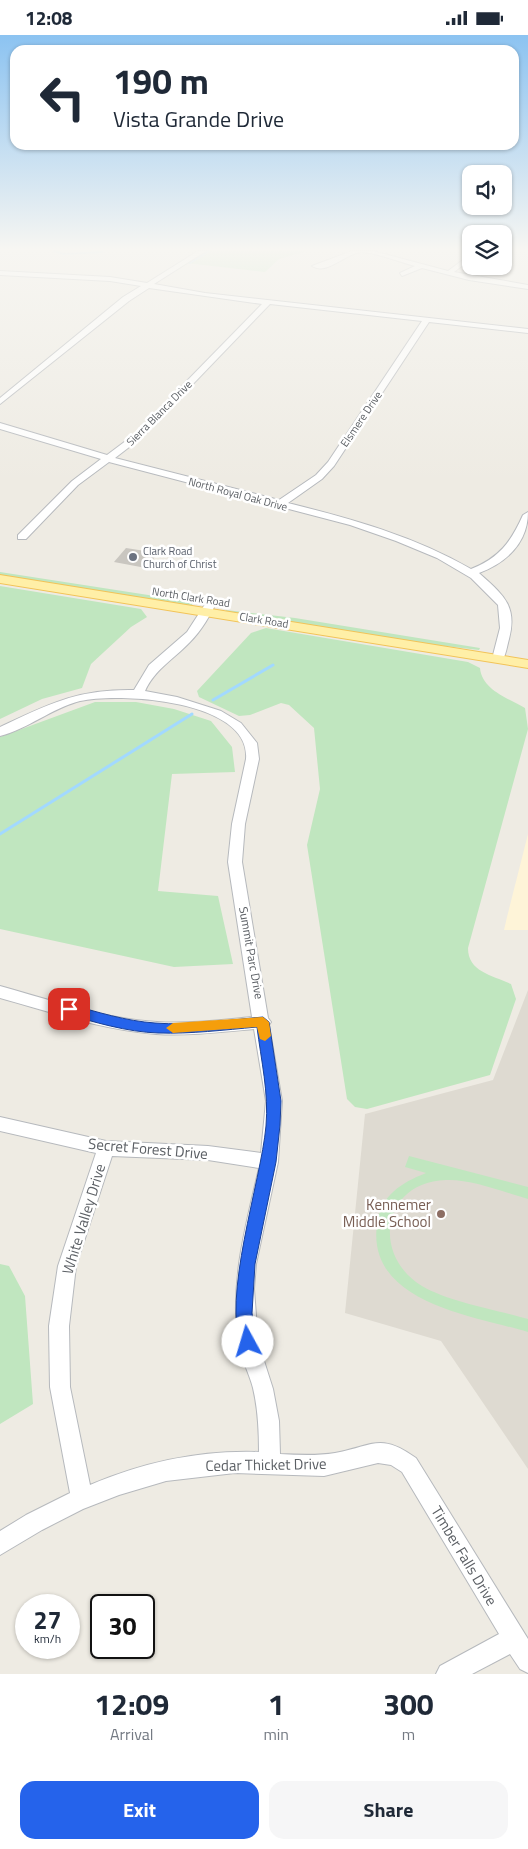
<!DOCTYPE html>
<style>
body{margin:0;font-family:"Titillium Web",sans-serif;background:#f6f6f7;color:#1f2937;height:100vh;display:flex;flex-direction:column;font-size:19px;white-space:nowrap}
*{box-sizing:border-box;margin:0}
p{font-size:16px;color:#747a83}
.icon{flex:none;width:28px;height:28px;fill:none;stroke:currentColor;stroke-width:2;stroke-linecap:round;stroke-linejoin:round}
.map{position:relative;height:1639px;overflow:hidden}
.side{display:flex;flex-direction:column;background:#fff;flex:1}
.side>*{flex:none}
.top-card{position:absolute;left:10px;top:10px;width:509px;height:105px;border-radius:15px;box-shadow:0 1px 4px #0004;background:#fff;color:#1f2937;overflow:hidden}
.buttons{position:absolute;left:462px;top:130px;display:grid;gap:10px}
.buttons a{display:grid;place-items:center;width:50px;height:50px;border-radius:10px;background:#fff;box-shadow:0 1px 4px #0004;font-size:25px}
.speed{position:absolute;left:15px;top:1559px;display:flex;gap:10px;font-size:25px;font-weight:700;text-align:center}
.speed>*{display:grid;place-content:center;width:65px;height:65px;border-radius:50%;background:#fff;box-shadow:0 1px 4px #0004;line-height:1}
.speed small{font-size:12px;font-weight:400}
.speed .limit{border:2px solid #111;border-radius:8px;background:#fff;color:#111}
.pin{position:absolute;display:grid;place-items:center;width:42px;height:42px;color:#fff;margin:-21px;border-radius:10px;box-shadow:0 2px 8px #0006}
.me{position:absolute;width:55px;margin:-28px;rotate:354deg;stroke-linejoin:round;filter:drop-shadow(0 0 4px #0008)}
.turn{display:flex;align-items:center;gap:18px;height:105px;padding:0 20px;font-size:22px}
.turn .icon{width:65px;height:65px;stroke-width:2.5}
.turn b{display:block;font-size:35px;line-height:42px}
.eta{display:flex;justify-content:space-evenly;align-items:center;height:85px;text-align:center}
.eta b{font-size:30px;font-weight:700;line-height:35px}
.primary-button{display:flex;gap:10px;margin-top:auto;padding:10px 20px}
.primary-button a{flex:1;height:58px;border-radius:15px;background:#2563eb;color:#fff;font-size:20px;font-weight:700;line-height:58px;text-align:center}
.primary-button a+a{background:#f6f6f7;color:#1f2937}
.status{display:flex;justify-content:space-between;align-items:center;height:35px;padding:0 25px;background:#fff;direction:ltr}
.status svg{height:14px;fill:currentColor}
.map>svg:first-child{display:block}
.commercial{fill:#fef4d8}
.education{fill:#dedad1}
.green{fill:#c0e6bf}
.lines{fill:none;stroke-linecap:round;stroke-linejoin:round}
.stream-far1{stroke:#a2d9ff;stroke-width:2}
.stream{stroke:#a2d9ff;stroke-width:3}
.building{fill:#c9c6c0}
.minor-casing{stroke:#b6b9bd;stroke-width:2}
.major-casing{stroke:#f2c358;stroke-width:2}
.minor{fill:#fff;fill-rule:evenodd}
.major{fill:#ffefa7;fill-rule:evenodd}
.route{fill:#2563eb;stroke:#184099}
.slow{fill:#f59e0b}
.worship-dot{fill:#6b7280;stroke:#fff;stroke-width:2}
.education-dot{fill:#8d6e63;stroke:#fff;stroke-width:2}
.labels{text-anchor:middle;stroke-width:5;stroke-linejoin:round;paint-order:stroke}
.far-street-label{font-size:11px;fill:#5b5f64;stroke:#fff}
.far-worship-label{font-size:11px;fill:#5b616d;stroke:#fff;text-anchor:start}
.street-label{font-size:12px;fill:#5b5f64;stroke:#fff}
.near-street-label{font-size:15px;fill:#5b5f64;stroke:#fff}
.near-education-label{font-size:15px;fill:#785e54;stroke:#fff;text-anchor:end}
</style>
<div class="status"><b>12:08</b><svg viewBox="0 0 49 12"><path d="M0 12V9h3v3zM5 12V6h3v6zM10 12V3h3v9zM15 12V0h3v12zM26 1h20v11H26zM47 4h2v5h-2z"/></svg></div>
<div class="map">
<svg width="528" height="1639" viewBox="0 0 528 1639">
<rect width="100%" height="100%" fill="#eeebe3"/>
<!-- commercial -->
<path class="commercial" d="M528,799V895H504L507,882Z"/>
<!-- education -->
<path class="education" d="M528,955V1434L441,1306L345,1278L365,1079L493,1045Z"/>
<!-- green -->
<path class="green" d="M207,216H307L279,224L265,237L186,228Z
M0,537L187,566L193,568L191,571L0,542Z
M0,551L141,574L147,582L131,592L91,629L82,653L42,664L0,684Z
M226,575L295,583L480,613L479,615L419,608L225,577Z
M266,593L468,627L480,633C482,655 508,663 525,673L528,694L468,913C468,937 492,940 511,949L516,964L490,1040L367,1074L355,1072L347,1064L307,810L320,754L314,693L289,670L281,668L250,680L239,681L199,662L197,656L251,598Z
M95,667H136L174,674L211,686L232,712L235,737L172,739L158,856L218,861L233,929L174,932L0,894V702Z
M409,1121L528,1152V1164C504,1157 471,1144 446,1145C382,1147 371,1220 422,1251C449,1267 497,1275 528,1284V1297C474,1281 366,1268 377,1189C381,1160 401,1148 426,1138L405,1132Z
M0,1229L9,1231L25,1261L33,1369L0,1389Z"/>
<g class="lines">
<!-- stream-far1 -->
<path class="stream-far1" d="M54,216L64,219L102,217
M190,228L209,216"/>
<!-- stream -->
<path class="stream" d="M213,665L273,630
M0,799L192,679"/>
</g>
<!-- building -->
<path class="building" d="M126,513L158,518L146,533L114,527Z"/>
<g class="lines">
<!-- minor casing -->
<g class="minor-casing">
<path id="minor" d="M198,216H206L154,249L205,258L528,294V298L429,287L334,431L322,444L288,468C352,484 414,501 471,534C499,523 511,507 523,480L528,477C528,508 506,528 479,538C502,559 518,570 509,604C507,611 506,620 502,626H494L492,624L500,593L498,570L471,543L437,523L396,506L350,490L109,427L78,450L26,504H18V500L72,446L101,424L0,394V388L107,420L135,399L262,269L149,253L129,266L0,369V363L123,262L141,251L110,246L0,240V236L110,242L147,248ZM270,269L422,286L328,427L316,440L279,465L115,423L141,403Z
M352,216H373L448,236L471,219V224L454,237L528,250V254L469,245L422,233L402,241L400,238L415,231C400,227 377,218 362,217C347,217 327,241 312,231Z
M213,562L218,565C210,580 202,595 190,607C174,624 155,634 145,656L177,662L221,676L241,688L257,708L259,724L245,789L242,827L268,983L271,987L269,990L282,1066L278,1127L256,1229L254,1254L258,1307L273,1354L279,1386L280,1419C298,1420 317,1421 335,1418C373,1411 380,1397 416,1423L528,1604V1638L520,1634L510,1619L472,1639H436L440,1631L499,1599L402,1437L391,1430L378,1428L324,1441L235,1438L166,1446L119,1460L83,1474L42,1495L0,1520V1496L26,1480L70,1458L50,1352L49,1291L58,1231L96,1118L0,1096V1082L106,1106L208,1111L261,1118L266,1066L254,994C222,997 188,1001 156,999C102,995 51,977 0,963V951C51,965 103,984 157,987C189,989 221,985 252,982L228,827L232,789L246,724C251,665 120,657 80,666C52,673 28,694 0,701V692C49,669 77,654 134,655L149,630L187,597L209,563ZM112,1121L208,1125L259,1133C246,1190 230,1246 238,1306C240,1322 249,1337 253,1353C258,1374 259,1396 259,1417C200,1415 144,1427 90,1450L70,1352L69,1291L76,1231Z"/>
</g>
<!-- major casing -->
<g class="major-casing">
<path id="major" d="M0,540L528,625V633L0,548Z"/>
</g>
<!-- minor -->
<use href="#minor" class="minor"/>
<!-- major -->
<use href="#major" class="major"/>
</g>
<!-- sky -->
<linearGradient id="sky" x2="0" y2="1"><stop stop-color="#8cc3f1"/><stop offset="0.48" stop-color="#f7f6f2"/><stop offset="1" stop-color="#f7f6f2" stop-opacity="0"/></linearGradient>
<rect width="528" height="446" fill="url(#sky)"/>
<!-- route -->
<path class="route" d="M69,969C97,977 126,986 155,988C191,991 227,985 263,982L269,987L281,1066L280,1090L276,1127L255,1229L252,1278L256,1307L253,1313L248,1315L242,1313C221,1264 261,1147 266,1091C269,1058 261,1025 257,992C224,995 191,999 158,998C127,997 93,987 64,978L62,974L64,971Z"/>
<!-- slow -->
<path class="slow" d="M263,982L269,987L271,1001L265,1006L260,1004L257,992L173,998L166,993L173,988Z"/>
<!-- markers -->
<circle class="worship-dot" cx="133" cy="522" r="5"/>
<circle class="education-dot" cx="441" cy="1179" r="5"/>
<g class="labels">
<!-- far-street labels -->
<g class="far-street-label">
<text transform="translate(159 378) rotate(-45)" y="4">Sierra Blanca Drive</text>
<text transform="translate(361 384) rotate(-56)" y="4">Elsmere Drive</text>
<text transform="translate(238 459) rotate(15)" y="4">North Royal Oak Drive</text>
<text transform="translate(191 562) rotate(9)" y="4">North Clark Road</text>
<text transform="translate(264 585) rotate(9)" y="4">Clark Road</text>
</g>
<!-- far-worship labels -->
<g class="far-worship-label">
<text x="143" y="520">Clark Road<tspan x="143" dy="13">Church of Christ</tspan></text>
</g>
<!-- street labels -->
<g class="street-label">
<text transform="translate(251 918) rotate(80)" y="4">Summit Parc Drive</text>
</g>
<!-- near-street labels -->
<g class="near-street-label">
<text transform="translate(148 1114) rotate(5)" y="5">Secret Forest Drive</text>
<text transform="translate(84 1184) rotate(-73)" y="5">White Valley Drive</text>
<text transform="translate(266 1430) rotate(-1)" y="5">Cedar Thicket Drive</text>
<text transform="translate(464 1521) rotate(59)" y="5">Timber Falls Drive</text>
</g>
<!-- near-education labels -->
<g class="near-education-label">
<text x="431" y="1175">Kennemer<tspan x="431" dy="17">Middle School</tspan></text>
</g>
</g>
</svg>
<div class="buttons">
<a><svg class="icon" aria-label="sound" viewBox="0 0 24 24"><path d="M4 9h4l5-4v14l-5-4H4zM17 9q2 3 0 6"/></svg></a>
<a><svg class="icon" aria-label="layers" viewBox="0 0 24 24"><path d="M12 4l9 5-9 5-9-5zM3 14l9 5 9-5"/></svg></a>
</div>
<div class="speed"><div>27<small>km/h</small></div><div class="limit">30</div></div>
<div class="pin" style="left:69px;top:974px;background:#d93025"><svg class="icon" aria-label="arrive" viewBox="0 0 24 24"><path d="M6 21V4h12l-3 4 3 4H6"/></svg></div>
<svg class="me" style="left:248px;top:1307px" viewBox="-20 -20 40 40"><circle r="19" fill="#fff"/><path d="M0-13L10 11 0 6-10 11z" fill="#2563eb"/></svg>
<div class="top-card">
<div class="turn"><svg class="icon" aria-label="left" viewBox="0 0 24 24"><path d="M17 20v-9H6M10 6l-5 5 5 5"/></svg><div><b>190 m</b>Vista Grande Drive</div></div>
</div>
</div>
<section class="side">
<div class="eta">
<div><b>12:09</b><p>Arrival</p></div>
<div><b>1</b><p>min</p></div>
<div><b>300</b><p>m</p></div>
</div>
<div class="primary-button"><a>Exit</a><a>Share</a></div>
</section>
